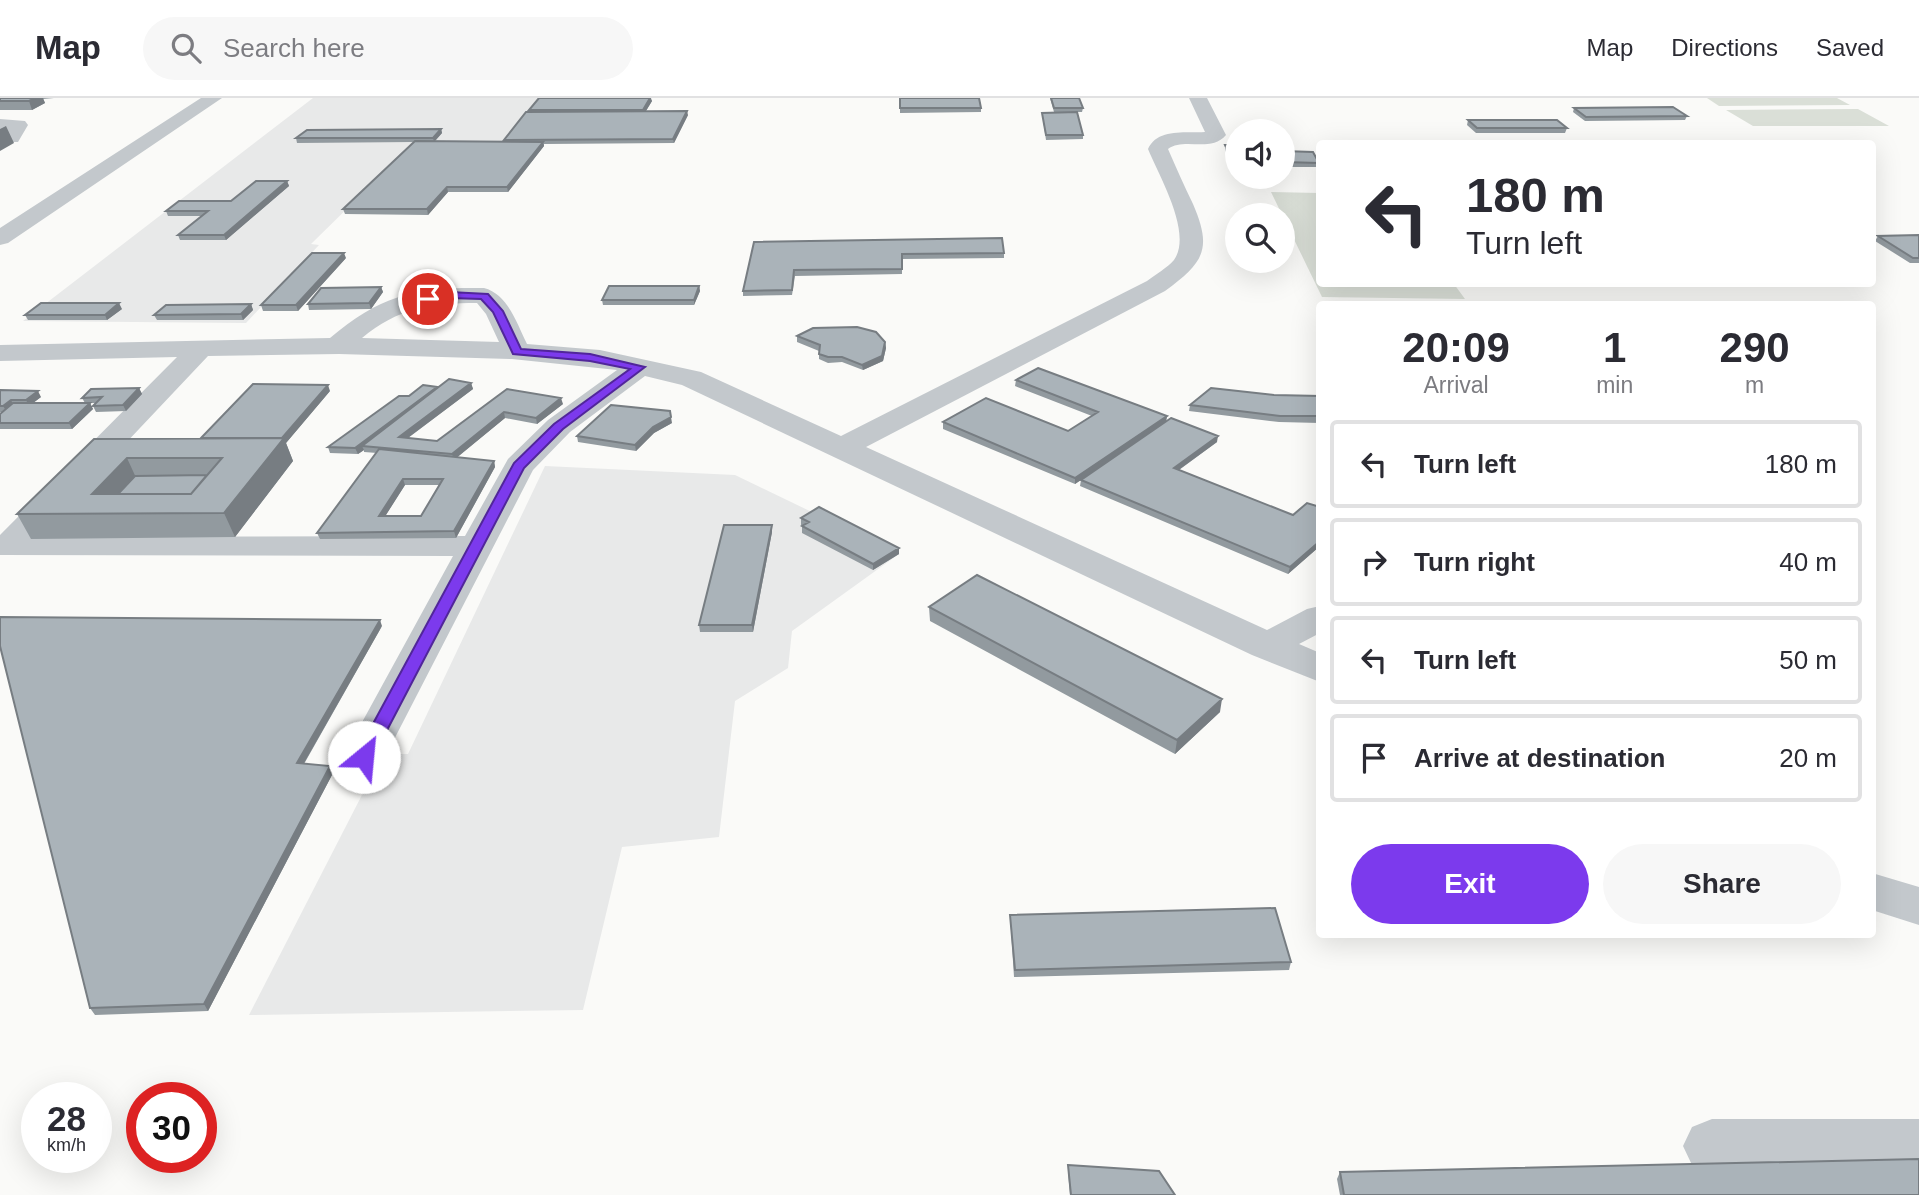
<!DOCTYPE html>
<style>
body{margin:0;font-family:Helvetica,sans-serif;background:#f7f7f7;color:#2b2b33;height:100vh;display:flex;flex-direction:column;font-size:26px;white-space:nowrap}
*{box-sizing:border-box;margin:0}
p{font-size:23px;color:#7c7c81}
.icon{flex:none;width:38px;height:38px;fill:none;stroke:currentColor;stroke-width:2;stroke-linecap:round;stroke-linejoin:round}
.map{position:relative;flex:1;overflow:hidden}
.drawer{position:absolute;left:1316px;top:203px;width:560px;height:637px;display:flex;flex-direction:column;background:#fff;border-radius:7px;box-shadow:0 7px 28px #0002}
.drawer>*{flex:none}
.banner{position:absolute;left:1316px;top:42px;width:560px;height:147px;border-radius:7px;box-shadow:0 7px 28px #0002;background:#fff;color:#2b2b33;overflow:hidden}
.fabs{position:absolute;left:1225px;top:21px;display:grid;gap:14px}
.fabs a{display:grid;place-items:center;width:70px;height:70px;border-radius:50%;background:#fff;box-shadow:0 7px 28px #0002;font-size:35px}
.speed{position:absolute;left:21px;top:984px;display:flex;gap:14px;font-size:35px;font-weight:700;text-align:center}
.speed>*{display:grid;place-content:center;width:91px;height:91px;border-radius:50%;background:#fff;box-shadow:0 7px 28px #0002;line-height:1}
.speed small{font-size:18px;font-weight:400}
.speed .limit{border:10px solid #d22;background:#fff;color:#111}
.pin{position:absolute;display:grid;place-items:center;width:60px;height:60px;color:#fff;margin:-30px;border:4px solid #fff;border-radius:50%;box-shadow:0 2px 7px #0007}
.me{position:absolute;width:77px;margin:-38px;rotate:28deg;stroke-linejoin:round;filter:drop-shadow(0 0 5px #0008)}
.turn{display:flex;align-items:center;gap:24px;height:147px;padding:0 35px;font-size:32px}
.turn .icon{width:91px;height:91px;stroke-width:2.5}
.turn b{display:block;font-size:49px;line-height:60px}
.eta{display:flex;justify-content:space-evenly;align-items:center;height:119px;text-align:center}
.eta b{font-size:42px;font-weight:600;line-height:49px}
.cta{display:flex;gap:14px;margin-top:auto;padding:14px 35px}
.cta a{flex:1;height:80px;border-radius:42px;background:#7c3aed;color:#fff;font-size:28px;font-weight:600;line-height:80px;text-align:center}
.cta a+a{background:#f7f7f7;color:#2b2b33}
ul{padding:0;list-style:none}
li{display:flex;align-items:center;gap:21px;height:88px;margin:0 14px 10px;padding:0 21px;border:4px solid #e1e1e2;border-radius:7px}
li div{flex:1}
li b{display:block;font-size:26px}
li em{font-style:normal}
header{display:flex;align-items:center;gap:42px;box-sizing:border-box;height:98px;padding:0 35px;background:#fff;border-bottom:2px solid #e1e1e2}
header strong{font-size:33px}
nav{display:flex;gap:38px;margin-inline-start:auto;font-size:24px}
.search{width:490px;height:63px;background:#f7f7f7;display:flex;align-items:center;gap:18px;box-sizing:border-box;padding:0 24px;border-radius:38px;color:#7c7c81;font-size:26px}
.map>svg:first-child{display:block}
.built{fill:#e8e9e9}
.green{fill:#dadfd7}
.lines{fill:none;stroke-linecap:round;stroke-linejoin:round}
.minor{fill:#c3c8cc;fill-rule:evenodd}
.wall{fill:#929a9f;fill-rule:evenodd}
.shaded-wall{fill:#777d82}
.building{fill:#aab3b9;stroke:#777d82;stroke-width:2;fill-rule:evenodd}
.route{fill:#7c3aed;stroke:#51269a;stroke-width:2}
</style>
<header>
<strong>Map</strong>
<div class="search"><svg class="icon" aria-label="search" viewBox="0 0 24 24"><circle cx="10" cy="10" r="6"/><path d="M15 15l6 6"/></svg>Search here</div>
<nav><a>Map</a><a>Directions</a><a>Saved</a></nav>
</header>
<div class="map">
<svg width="1919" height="1097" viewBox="0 0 1919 1097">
<rect width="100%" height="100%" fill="#fafaf8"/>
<!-- built -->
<path class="built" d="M313,0H539L500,46H413L311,146L319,147L246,225L23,223Z
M545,368L735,377L899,456L792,533L788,570L735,603L719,739L622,749L583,912L249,917L383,656H408Z"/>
<!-- green -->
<path class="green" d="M1707,0H1837L1850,7L1719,8Z
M1858,11L1889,28H1753L1726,12Z
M1271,94L1319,95L1320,186H1454L1465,201L1322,199Z"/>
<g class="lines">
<!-- minor -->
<path class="minor" d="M201,0H222L8,145L0,147V130Z
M1189,0H1207L1226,37C1211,55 1184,39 1168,51C1176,69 1184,88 1193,106C1213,152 1203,165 1165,193L866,349L1267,532L1307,511L1320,508V535L1299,546L1320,555V584L1252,557L682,287L645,278L570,334L533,372L385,659L379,670L364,674L349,670L343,659L453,458L0,457V437L177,259L0,263V247L330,240C382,196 417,189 484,190C508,196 517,226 527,246L600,252L701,274L841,338L1147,183C1156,176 1167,170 1174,162C1193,135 1159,78 1148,51C1157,30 1186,35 1205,34ZM477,205L486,216L499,244L362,240C397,210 433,205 477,205ZM339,256L512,261L617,272L548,322L508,361L465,438L37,439L208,258Z
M0,21L25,23L28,27L18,44H4L1,40L5,33H0Z
M1872,775L1919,789V827L1872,812Z
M1712,1021H1919V1075H1712L1692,1067L1683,1048L1692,1029Z"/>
</g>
<!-- wall -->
<path class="wall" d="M0,0H54L43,1L45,5L32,12H0Z
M539,0H651L652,3L646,13L688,17L674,45L544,46V48L508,94H448L428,117L345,116L343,111L414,44L297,45L296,40L441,31L442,35L435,43H504V42L530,14L529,12Z
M900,0L981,10V14L900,15Z
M1050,0H1079L1083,10L1082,14H1054Z
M1574,10L1687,18L1685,22L1585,23L1573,14Z
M1042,15L1083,37V41L1046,42Z
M1468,22L1567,30L1565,35H1476L1467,27Z
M1225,47H1237V63L1229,62L1225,52Z
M1283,53L1319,65L1318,69H1283Z
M287,83L289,88L226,142H180L178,137L201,118H168L166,113L231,103Z
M1919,137V165H1910L1875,143L1878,138Z
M754,144L1004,155V160L902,161V176L795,178L792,197L743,198V193Z
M346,160L298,213H263L261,207Z
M699,188L700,193L694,207H603L602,202Z
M381,189L383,194L371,211L309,212L308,206Z
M251,206L253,212L243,222H157L154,217Z
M122,211L107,222H28L25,217Z
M797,238L885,244L886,250L883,263L863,272L842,264L828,265L819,261V253L797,244Z
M1016,282L1167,318L1166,323L1217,344L1179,372L1293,417L1320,409V448L1288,476L1080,388L1081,382L1075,386L943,331V324L1068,333L1092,318L1015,288Z
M471,285L473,291L408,340L437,343L507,291L563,306L537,326L505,320L457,359L494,363L495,369L456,440L320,441L317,435L377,355L364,354V352L358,356L330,355L328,349L409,298L437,289V290ZM405,387H439L421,418H385Z
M139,290L142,296L126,313L96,314L93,308L95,305H90L93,311L72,331H0V316L3,314H0V292L41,299L33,305H85L82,300Z
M330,293L286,345L293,363L235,439L31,441L17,416L94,341L201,340Z
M1274,297L1320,298V325L1279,324L1189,313L1190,307Z
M672,325L654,335L636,353L578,344L577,338Z
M801,420L899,450V456L873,472L802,435V428H803L801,427Z
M772,434L753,534H700L699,527Z
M929,509L1220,614L1175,656L930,523Z
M382,528L304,666L333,675L208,913L95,917L90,910Z
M1010,817L1291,864L1289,872L1014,879Z
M1068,1067L1175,1097H1070L1068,1074Z
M1340,1074L1919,1097H1340L1337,1081Z"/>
<!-- shaded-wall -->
<path class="shaded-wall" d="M35,0H43L45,5L32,12L29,3Z
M650,0L652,3L644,16L643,12Z
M687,13L688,17L674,45L673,41Z
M6,28L14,45L0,53V31Z
M441,31L442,35L434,44L433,40Z
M543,44L544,48L508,94L507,89Z
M287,83L289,88L226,142L224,137Z
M447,89L448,94L428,117L427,111Z
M344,155L346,160L298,213L296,207Z
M699,188L700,193L694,207V202Z
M381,189L383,194L371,211L369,205Z
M119,205L122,211L107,222L105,217Z
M251,206L253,212L243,222L241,216Z
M885,244L886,250L883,263L863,272L862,267Z
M471,285L473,291L401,345L399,339Z
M328,287L330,293L286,345L293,363L235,439L224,415L277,346Z
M437,289L438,295L362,348L364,352L358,356L355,350Z
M139,290L142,296L126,313L123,307Z
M38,293L41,299L29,308L26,302Z
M561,300L563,306L537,326L536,320Z
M11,302L14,308L7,314L3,308Z
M90,305L93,311L72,331L69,325Z
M504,314L505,320L454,362L452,356Z
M1167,318L1166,324L1075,386V380Z
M671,319L672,325L654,335L636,353L635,347L653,329Z
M1218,338L1217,344L1173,376L1174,370Z
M127,360L138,384L110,414L92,396Z
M494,363L495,369L456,440L454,433Z
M403,381L405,387L381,425L379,418Z
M772,427V434L753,534L752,527Z
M1320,443V448L1288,476L1290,469Z
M899,450V456L873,472V466Z
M380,522L382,528L300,672L297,665Z
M1222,601L1220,614L1175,656L1177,642Z
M330,668L333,675L208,913L204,906Z"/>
<!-- building -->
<path class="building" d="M0,0H35L29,3H0Z
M539,0H650L643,12H529Z
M900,0H979L981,10H900Z
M1051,0H1079L1083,10H1054Z
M1673,9L1687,18L1586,19L1574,10Z
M687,13L673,41L504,42L526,14Z
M1077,14L1083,37H1046L1042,15Z
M1468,22H1557L1567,30H1477Z
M441,31L433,40H296L307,32Z
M415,43L543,44L507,89H447L427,111H343Z
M1225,47H1237V58H1230Z
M1283,53L1313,54L1319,65L1283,64Z
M256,83H287L224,137H178L208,113H166L179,103H231Z
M1919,137V160H1913L1878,138Z
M1002,140L1004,155L902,156V171L794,172L792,192L743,193L754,144Z
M312,155H344L296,207H261Z
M609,188H699L694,202H602Z
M381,189L369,205L308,206L321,190Z
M41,205H119L105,217H25Z
M251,206L241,216L154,217L166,207Z
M857,229L876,234L885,244L882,258L862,267L842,259H828L819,256L820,247L797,238L813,230Z
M1038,270L1167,318L1075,380L943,324L986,300L1068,333L1098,314L1016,282Z
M449,281L471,285L399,339L437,343L507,291L561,300L536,320L504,314L452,356L362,348Z
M253,286L328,287L282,340H201Z
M423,287L437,289L355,350L328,349L399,298H409Z
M139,290L123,307L93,308L102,299L82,300L91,291Z
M1211,290L1274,297L1320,298V318H1280L1190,307Z
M0,292L38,293L26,302H11L3,308H0Z
M13,305H90L69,325H0V316Z
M611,307L670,313L671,319L653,329L635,347L577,338Z
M1171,320L1218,338L1174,370L1293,417L1307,405L1320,409V443L1290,469L1081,382Z
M284,340L224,415L17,416L94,341ZM127,360H222L191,396H92Z
M379,351L494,363L454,433L317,435ZM403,381H443L421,418H379Z
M207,377L191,396H118L135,378Z
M819,409L899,450L873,466L802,428L809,424L801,420Z
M724,427H772L752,527H699Z
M977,477L1222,601L1177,642L929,509Z
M0,519L380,522L297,665L330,668L204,906L90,910L0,548Z
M1275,810L1291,864L1015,872L1010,817Z
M1919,1061V1097H1344L1340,1074Z
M1068,1067L1159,1073L1175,1097H1071Z"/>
<!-- route -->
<path class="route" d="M449,194L488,196L503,213L521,251L590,256L645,269L563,331L524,370L373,659L364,665L355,659L514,365L554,326L630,271L590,263L513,256L493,214L481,201L449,200L428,204L422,201Z"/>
</svg>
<div class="fabs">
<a><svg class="icon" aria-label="sound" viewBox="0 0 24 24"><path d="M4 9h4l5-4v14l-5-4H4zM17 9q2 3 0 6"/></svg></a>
<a><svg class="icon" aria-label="search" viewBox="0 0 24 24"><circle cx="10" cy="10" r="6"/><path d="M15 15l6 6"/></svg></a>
</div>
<div class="speed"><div>28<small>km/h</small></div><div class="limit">30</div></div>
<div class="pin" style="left:428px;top:201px;background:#d93025"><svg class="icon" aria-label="arrive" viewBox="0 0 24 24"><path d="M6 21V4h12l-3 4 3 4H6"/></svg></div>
<svg class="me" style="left:364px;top:659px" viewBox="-20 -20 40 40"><circle r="19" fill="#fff"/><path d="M0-13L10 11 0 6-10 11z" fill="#7c3aed"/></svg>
<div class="banner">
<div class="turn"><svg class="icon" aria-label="left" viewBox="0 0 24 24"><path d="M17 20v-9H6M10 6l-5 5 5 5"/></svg><div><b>180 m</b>Turn left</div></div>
</div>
<section class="drawer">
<div class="eta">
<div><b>20:09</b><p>Arrival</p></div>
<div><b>1</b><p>min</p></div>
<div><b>290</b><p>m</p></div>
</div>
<ul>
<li><svg class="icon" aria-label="left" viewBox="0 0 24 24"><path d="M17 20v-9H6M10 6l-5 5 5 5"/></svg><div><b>Turn left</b></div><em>180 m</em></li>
<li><svg class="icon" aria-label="right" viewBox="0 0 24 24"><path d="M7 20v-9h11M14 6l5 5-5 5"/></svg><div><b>Turn right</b></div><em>40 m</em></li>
<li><svg class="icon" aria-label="left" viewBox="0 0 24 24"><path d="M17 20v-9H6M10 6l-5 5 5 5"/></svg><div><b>Turn left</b></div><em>50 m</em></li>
<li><svg class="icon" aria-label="arrive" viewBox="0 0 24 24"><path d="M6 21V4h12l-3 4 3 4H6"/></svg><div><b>Arrive at destination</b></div><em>20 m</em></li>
</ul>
<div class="cta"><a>Exit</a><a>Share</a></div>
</section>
</div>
